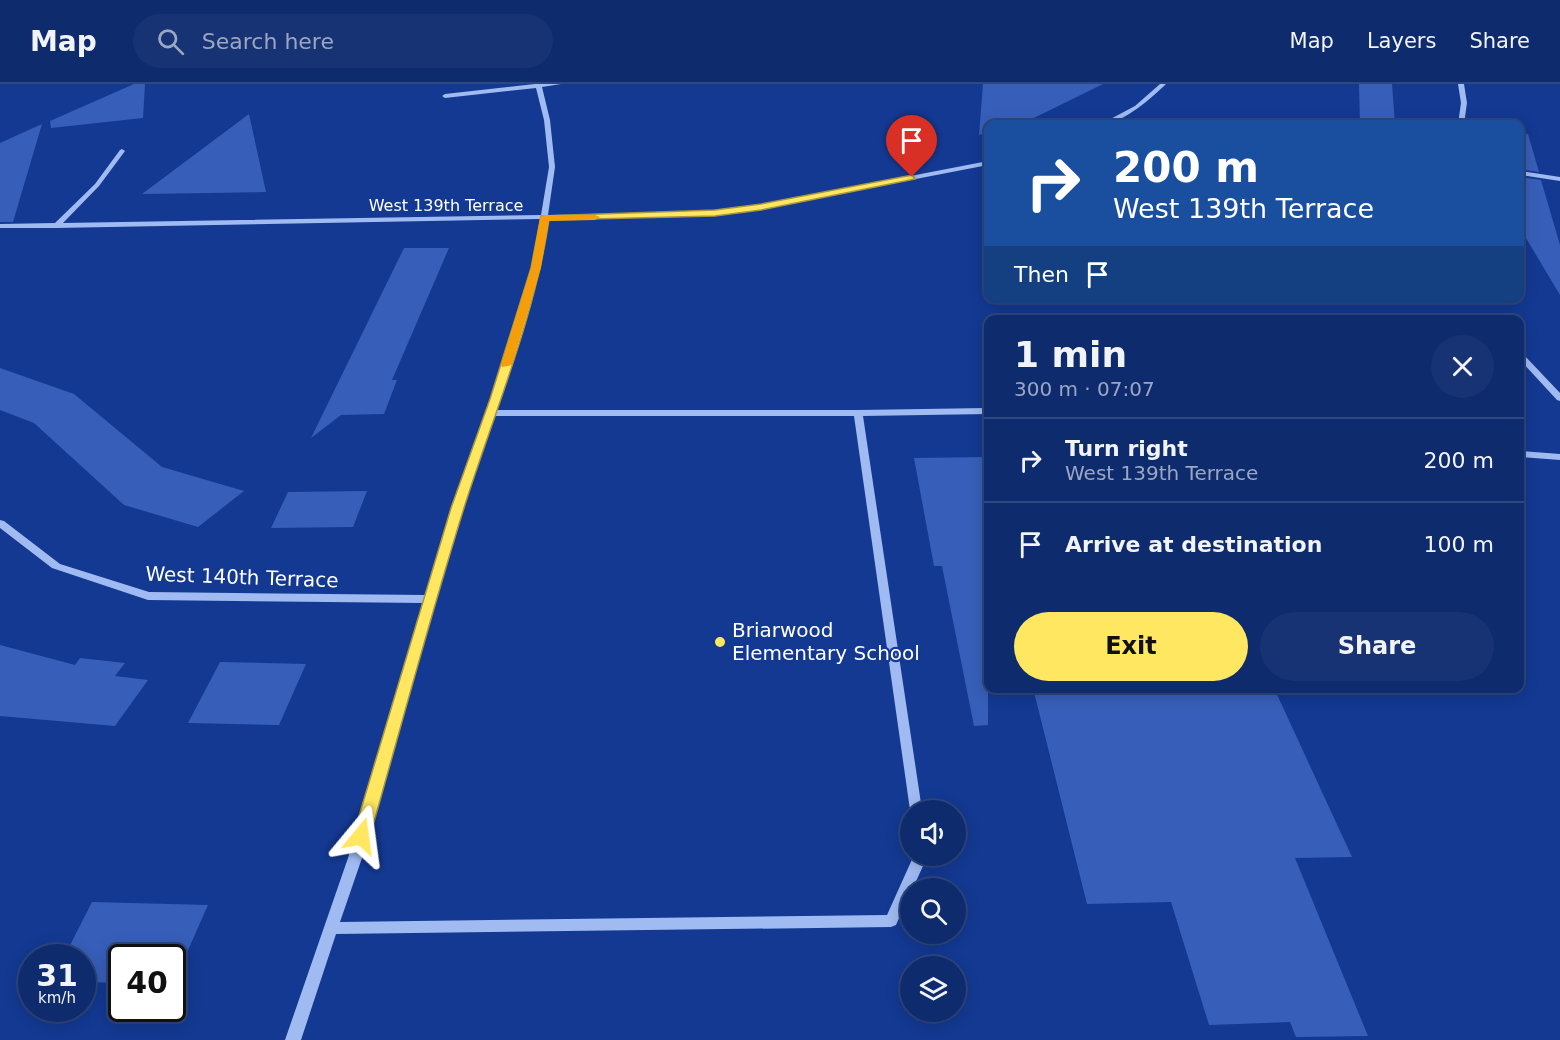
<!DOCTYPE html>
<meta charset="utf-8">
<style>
body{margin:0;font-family:"DejaVu Sans",sans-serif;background:#173373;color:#f1f3f6;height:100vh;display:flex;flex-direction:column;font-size:22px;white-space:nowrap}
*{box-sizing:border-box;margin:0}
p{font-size:20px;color:#9ba7c2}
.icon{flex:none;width:33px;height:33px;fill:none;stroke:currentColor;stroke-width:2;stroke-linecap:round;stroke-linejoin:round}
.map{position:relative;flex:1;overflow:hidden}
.side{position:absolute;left:984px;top:231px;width:540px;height:378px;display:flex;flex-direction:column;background:#0e2b6e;border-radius:12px;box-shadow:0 3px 15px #0003,0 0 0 2px #2e4781}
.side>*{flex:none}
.top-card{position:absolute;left:984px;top:36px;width:540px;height:183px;border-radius:12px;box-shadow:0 3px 15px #0003,0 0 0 2px #2e4781;background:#1a4fa0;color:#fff;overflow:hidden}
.buttons{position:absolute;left:900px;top:716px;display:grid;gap:12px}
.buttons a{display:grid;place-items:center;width:66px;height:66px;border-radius:50%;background:#0e2b6e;box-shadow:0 3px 15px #0003,0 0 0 2px #2e4781;font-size:30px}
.speed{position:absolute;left:18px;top:860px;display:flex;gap:12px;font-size:30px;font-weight:700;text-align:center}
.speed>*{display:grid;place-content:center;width:78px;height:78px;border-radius:50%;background:#0e2b6e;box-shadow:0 3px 15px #0003,0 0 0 2px #2e4781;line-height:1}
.speed small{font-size:15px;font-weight:400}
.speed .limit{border:3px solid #111;border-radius:9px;background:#fff;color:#111}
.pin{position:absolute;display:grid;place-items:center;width:51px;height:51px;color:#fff;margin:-62px -26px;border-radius:50% 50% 50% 0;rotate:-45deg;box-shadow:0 0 6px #0007}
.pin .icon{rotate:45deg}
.me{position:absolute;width:66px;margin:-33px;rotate:16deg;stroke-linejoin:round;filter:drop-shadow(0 0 4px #0008)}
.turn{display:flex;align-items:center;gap:21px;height:126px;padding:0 30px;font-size:27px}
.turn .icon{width:78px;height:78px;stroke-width:2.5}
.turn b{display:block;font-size:42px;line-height:51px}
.then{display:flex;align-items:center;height:57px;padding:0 30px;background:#0003;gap:12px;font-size:22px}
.round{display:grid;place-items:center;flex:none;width:63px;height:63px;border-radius:32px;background:#173373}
.summary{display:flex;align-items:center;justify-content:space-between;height:102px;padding:0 30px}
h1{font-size:36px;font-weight:700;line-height:45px}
.primary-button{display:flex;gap:12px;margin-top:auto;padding:12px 30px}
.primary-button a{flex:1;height:69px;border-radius:36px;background:#ffe761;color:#111;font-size:24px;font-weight:700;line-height:69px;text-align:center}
.primary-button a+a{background:#173373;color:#f1f3f6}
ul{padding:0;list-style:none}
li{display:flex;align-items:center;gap:18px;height:84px;padding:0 30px;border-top:2px solid #2e4781}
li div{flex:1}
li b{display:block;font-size:22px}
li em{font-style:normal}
header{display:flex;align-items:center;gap:36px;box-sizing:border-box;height:84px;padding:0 30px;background:#0e2b6e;border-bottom:2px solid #2e4781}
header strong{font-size:28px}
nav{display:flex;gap:33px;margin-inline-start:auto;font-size:21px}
.search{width:420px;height:54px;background:#173373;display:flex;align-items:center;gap:15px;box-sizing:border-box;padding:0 21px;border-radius:33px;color:#9ba7c2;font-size:22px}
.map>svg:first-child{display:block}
.building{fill:#375fb9}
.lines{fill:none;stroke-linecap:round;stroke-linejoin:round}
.minor{fill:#a0baf2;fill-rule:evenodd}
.route{fill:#ffe761;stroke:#a6963f;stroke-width:1.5}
.slow{fill:#f59e0b}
.poi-dot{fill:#ffe761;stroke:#133992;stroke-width:2}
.labels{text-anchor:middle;stroke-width:4.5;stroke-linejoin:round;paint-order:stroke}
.far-street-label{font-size:16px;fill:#fff;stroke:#133992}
.street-label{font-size:20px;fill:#fff;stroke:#133992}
.poi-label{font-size:20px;fill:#fff;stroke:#133992;text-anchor:start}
</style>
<header>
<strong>Map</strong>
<div class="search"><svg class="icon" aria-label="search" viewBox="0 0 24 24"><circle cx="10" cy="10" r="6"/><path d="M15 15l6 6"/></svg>Search here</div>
<nav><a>Map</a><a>Layers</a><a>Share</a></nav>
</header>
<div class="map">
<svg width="1560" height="956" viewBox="0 0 1560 956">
<rect width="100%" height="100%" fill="#133992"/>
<!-- building -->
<path class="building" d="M134,0H145L143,34L51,44L50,37Z
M983,0H1103L1034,34L1014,40H988V48L979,51Z
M1359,0H1392L1395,40H1360Z
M249,30L266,108L142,110Z
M42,40L13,138H0V59Z
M1528,50L1539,88L1520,85V51Z
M1520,93L1541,96L1560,161V211L1520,144Z
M404,164H449L392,296H397L384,330L341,331L311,354Z
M0,284L74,310L162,383L244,407L198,443L124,421L34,339L0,326Z
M988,373V641L974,642L942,482H934L914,374Z
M367,407L353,443L271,444L288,408Z
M0,561L75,581L80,574L125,579L115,592L148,596L115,642L0,632Z
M220,578L306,580L279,641L188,639Z
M1033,604H1274L1352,773L1295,774L1368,952L1296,953L1290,938L1209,941L1171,818L1087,820Z
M92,818L208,821L173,900L172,873H122V899L82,898V873H64Z"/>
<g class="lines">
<!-- minor -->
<path class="minor" d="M535,0H561L542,3L550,36L555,83L548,131L683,129L761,121L988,77V81L761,125L683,133L547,135L540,184L496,326H858L988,324V330L863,332L922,726H910V728V726L854,332H495L462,424L362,774L340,838L887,831L914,771H928L913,804H910V809L896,841L891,843L336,850L301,956H285L348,774L424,519L148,516L52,484L0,444V436L4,437L60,480L149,508L426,511L452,424L492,315L532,184L540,135L56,144H0V140L55,139L95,100L120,66L122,65L125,67L99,102L63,139L541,131L549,83L544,36L536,4L445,14L442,12L445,10Z
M1160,0H1166C1153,13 1120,42 1101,40L1135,22Z
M1458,0H1464L1467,19L1464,40H1458L1461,19Z
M1520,87L1560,93V97L1520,91Z
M1520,269L1523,270L1560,309V317L1557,316L1520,276Z
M1520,367L1560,370V376L1520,373Z"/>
</g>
<!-- route -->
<path class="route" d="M912,91L915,95L761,126L715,132L549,136C534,236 494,329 464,424C430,533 401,643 370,752L367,757H355L353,752L451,424L490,315L531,184L541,132L715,126L761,120Z"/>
<!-- slow -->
<path class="slow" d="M544,131H595L600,133L595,136L549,137L541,184L512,281L502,283L501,281L531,184L540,134Z"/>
<!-- markers -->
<circle class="poi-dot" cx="720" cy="558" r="6"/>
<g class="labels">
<!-- far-street labels -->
<g class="far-street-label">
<text x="446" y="127">West 139th Terrace</text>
</g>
<!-- street labels -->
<g class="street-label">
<text transform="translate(242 493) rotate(2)" y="7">West 140th Terrace</text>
</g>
<!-- poi labels -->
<g class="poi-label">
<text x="732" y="553">Briarwood<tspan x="732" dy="23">Elementary School</tspan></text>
</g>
</g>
</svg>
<div class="buttons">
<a><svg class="icon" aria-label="sound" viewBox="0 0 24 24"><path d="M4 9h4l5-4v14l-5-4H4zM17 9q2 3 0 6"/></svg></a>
<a><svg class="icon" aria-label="search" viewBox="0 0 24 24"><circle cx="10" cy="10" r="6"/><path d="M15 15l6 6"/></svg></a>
<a><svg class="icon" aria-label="layers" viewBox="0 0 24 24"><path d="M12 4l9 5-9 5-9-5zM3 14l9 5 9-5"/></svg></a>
</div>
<div class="speed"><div>31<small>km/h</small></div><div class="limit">40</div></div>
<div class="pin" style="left:912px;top:93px;background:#d93025"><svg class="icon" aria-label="arrive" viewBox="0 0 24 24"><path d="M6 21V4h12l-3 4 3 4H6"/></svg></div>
<svg class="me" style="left:361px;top:752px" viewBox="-20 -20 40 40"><path d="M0-17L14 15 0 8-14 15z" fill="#ffe761" stroke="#fff" stroke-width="4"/></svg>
<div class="top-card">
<div class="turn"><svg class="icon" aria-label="right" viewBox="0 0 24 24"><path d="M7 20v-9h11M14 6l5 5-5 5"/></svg><div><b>200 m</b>West 139th Terrace</div></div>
<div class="then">Then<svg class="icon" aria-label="arrive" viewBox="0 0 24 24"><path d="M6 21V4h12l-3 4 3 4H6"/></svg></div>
</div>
<section class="side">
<div class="summary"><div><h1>1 min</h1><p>300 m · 07:07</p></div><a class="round"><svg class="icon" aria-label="close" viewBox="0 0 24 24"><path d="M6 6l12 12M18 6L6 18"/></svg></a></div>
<ul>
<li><svg class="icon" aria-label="right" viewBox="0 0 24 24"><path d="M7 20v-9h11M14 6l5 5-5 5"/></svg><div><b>Turn right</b><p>West 139th Terrace</p></div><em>200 m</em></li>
<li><svg class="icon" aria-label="arrive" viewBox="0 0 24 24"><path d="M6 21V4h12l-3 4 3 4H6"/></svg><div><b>Arrive at destination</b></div><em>100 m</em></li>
</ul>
<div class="primary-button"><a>Exit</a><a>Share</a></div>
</section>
</div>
